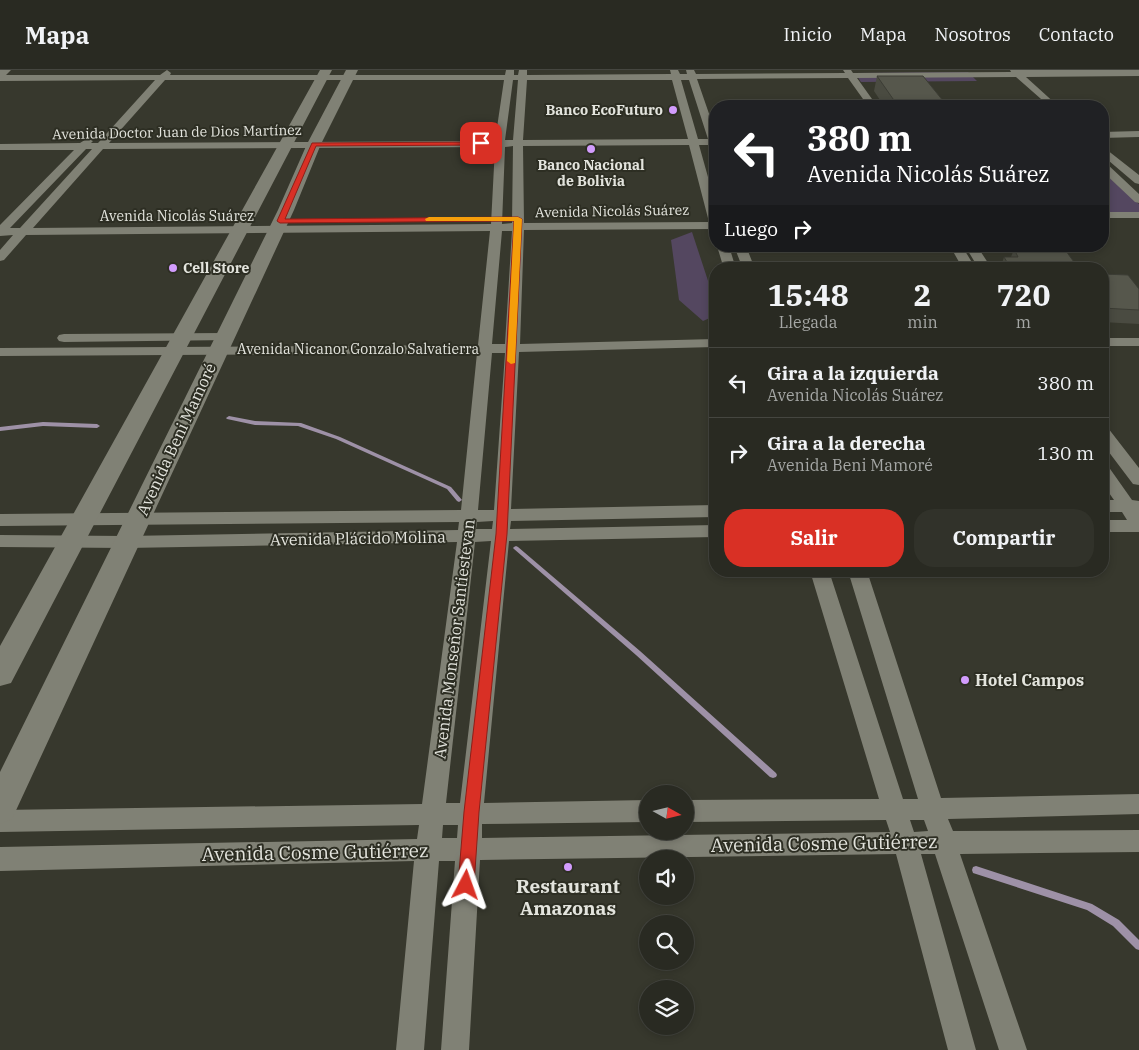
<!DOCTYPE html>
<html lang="es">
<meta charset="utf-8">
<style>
body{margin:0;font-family:"IBM Plex Serif",serif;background:#31322a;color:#f1f3f6;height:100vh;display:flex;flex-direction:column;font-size:19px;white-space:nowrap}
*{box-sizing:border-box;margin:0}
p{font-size:16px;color:#a5a7a5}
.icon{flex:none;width:28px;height:28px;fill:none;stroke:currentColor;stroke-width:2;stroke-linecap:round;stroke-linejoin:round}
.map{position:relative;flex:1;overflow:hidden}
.panel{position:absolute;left:709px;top:192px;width:400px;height:315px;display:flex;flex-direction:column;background:#292a22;border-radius:20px;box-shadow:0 2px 8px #0003,0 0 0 1px #454640}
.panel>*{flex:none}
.hud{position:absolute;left:709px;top:30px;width:400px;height:152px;border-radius:20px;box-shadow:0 2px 8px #0003,0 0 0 1px #454640;background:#202124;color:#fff;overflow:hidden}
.needle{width:32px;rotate:98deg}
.fabs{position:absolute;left:639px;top:715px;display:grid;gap:10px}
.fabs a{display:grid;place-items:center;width:55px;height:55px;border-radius:50%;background:#292a22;box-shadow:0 2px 8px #0003,0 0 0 1px #454640;font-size:25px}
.pin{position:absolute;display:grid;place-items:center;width:42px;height:42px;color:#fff;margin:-21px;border-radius:10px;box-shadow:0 2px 8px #0006}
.me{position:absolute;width:55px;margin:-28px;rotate:4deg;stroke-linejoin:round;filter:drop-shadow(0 0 4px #0008)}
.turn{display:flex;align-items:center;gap:18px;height:105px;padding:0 15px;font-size:22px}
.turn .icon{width:65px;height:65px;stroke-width:2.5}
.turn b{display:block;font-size:35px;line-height:42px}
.then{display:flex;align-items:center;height:48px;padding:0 15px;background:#0003;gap:10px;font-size:19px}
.eta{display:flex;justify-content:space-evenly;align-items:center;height:85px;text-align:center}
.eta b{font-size:30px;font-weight:700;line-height:35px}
.action{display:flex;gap:10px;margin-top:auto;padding:10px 15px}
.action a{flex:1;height:58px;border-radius:20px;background:#d93025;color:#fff;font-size:20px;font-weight:700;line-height:58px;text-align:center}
.action a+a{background:#31322a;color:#f1f3f6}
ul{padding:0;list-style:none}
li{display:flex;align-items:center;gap:15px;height:70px;padding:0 15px;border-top:1px solid #454640}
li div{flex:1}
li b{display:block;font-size:19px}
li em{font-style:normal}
header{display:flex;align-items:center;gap:30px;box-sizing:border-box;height:70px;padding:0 25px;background:#292a22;border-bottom:1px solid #454640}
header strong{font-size:24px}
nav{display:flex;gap:28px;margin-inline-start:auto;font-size:18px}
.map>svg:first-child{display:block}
.green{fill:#544760}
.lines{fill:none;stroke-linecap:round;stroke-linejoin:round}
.stream{fill:#9e91a7;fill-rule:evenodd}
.street{fill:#808175;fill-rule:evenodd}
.secondary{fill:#808175;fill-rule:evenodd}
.wall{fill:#4a4b41}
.building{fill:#56574c;stroke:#3c3d35}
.route{fill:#d93025;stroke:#8d1f18}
.slow{fill:#f59e0b}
.poi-dot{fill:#d29cfd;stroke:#2d2e23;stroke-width:2}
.labels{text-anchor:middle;stroke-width:4;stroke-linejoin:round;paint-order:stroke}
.far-poi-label{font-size:14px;font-weight:bold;fill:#e3e4dd;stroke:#2d2e23;text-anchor:end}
.far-street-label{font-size:14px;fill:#e3e4dd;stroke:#2d2e23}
.street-label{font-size:16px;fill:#e3e4dd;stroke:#2d2e23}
.poi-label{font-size:16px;font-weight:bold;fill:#e3e4dd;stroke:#2d2e23;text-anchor:start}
.near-street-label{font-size:19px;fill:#e3e4dd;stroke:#2d2e23}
.near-poi-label{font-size:19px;font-weight:bold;fill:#e3e4dd;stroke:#2d2e23}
</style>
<header>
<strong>Mapa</strong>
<nav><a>Inicio</a><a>Mapa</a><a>Nosotros</a><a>Contacto</a></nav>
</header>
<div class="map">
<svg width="1139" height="980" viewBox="0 0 1139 980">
<rect width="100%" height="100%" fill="#37382d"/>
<!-- green -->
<path class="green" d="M968,2L977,11L861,12L855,3Z
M1102,101L1139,134V142L1103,143Z
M692,162L713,226L712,247L703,251L679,230L671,170Z"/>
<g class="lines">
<!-- stream -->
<path class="stream" d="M229,346L255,351L301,353L340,367L451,417L462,430L459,432L457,431L447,419L336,369L298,356L255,355L227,349L226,348Z
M43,352L97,354L100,356L97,358L43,356L0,361V357Z
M516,476L518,477L640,581L776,703L777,705L776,707L773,708L770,707L636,585L514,479L513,478L514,477Z
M976,796L1092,834L1119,850L1139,870V880L1136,879L1113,856L1087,840L973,803L972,800L973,797Z"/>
<!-- street -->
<path class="street" d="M167,0L171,3L170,5H505L506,0H514V5H518L519,0H527V5L671,4L670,0H678L680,4H687L686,0H694L696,4L845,3L843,0H851L853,3L1011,2L1010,0H1139V6L1026,7L1058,36H1049L1016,7L857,8L877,36H868L848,8L697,9L715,61V79L710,75H699L715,132V159L524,160L520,274L715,269V277L519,282L511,439L715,435V447L511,451L510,459L715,455V467L509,471L484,733L648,730V752L482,754V768L890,762L886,750L685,752V730L879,729L810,501H829L903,729H918L848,501H867L941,728L1139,724V744L948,749L953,761L1139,760V782L960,784L1027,980H999L935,784H921L976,980H948L896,784L480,790L469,980H441L455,791H439L424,980H396L414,791L0,801V777L417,769L419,755L0,762V740L422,734L457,472L126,478L0,477V465L126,466L458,460L459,452L0,456V444L461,440L477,283L0,286V278L478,275L490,161L26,165L4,190L0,191V180L13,165L0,166V155L74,80H0V74L80,73L88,68L93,71L91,73H98L155,10L0,11V5H160ZM165,10H504L495,71L109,73ZM513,10H518L513,70H505ZM527,10H672L688,69L523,70ZM681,10H689L708,69H698ZM689,75L709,152L524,153L523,76ZM513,76L512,153L502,154L505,77ZM495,77L491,154L33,158L103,79ZM86,79H92L20,158H10ZM502,161H512L505,274H492ZM492,283H505L494,440H478ZM493,451L492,459H476L477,452ZM491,471L460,733H446L475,472ZM910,750H924L928,761L914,762ZM443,755H458L457,768H442Z
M1139,61V67L1102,68V62Z
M1102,76L1139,105V114L1135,113L1102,85Z
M1102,92L1106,93L1139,124V133L1135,132L1102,101Z
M1102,142H1139V148H1102Z
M717,176H729L736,199H724Z
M734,176H746L755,199H743Z
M950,176H962L976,199H963Z
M965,176H977L992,199H979Z
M226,263L231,264L233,267L231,270L64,272L59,271L57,268L59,265L64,264Z
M1102,268H1139V276H1102Z
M1102,356L1108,358L1139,398V415L1133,414L1102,373Z
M1102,395L1108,396L1132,430L1139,431V462H1102V450H1127L1122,442H1102V430H1114L1102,413Z"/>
<!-- secondary -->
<path class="secondary" d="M0,0H11L4,7L0,8Z
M320,0H332L11,613L0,616V576Z
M346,0H358L321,74L294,140L12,749L0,754V702L278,140L307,74Z"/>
</g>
<!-- wall -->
<path class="wall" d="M877,6L944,32L943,36H884L874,21Z
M1014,179L1079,199H1000L1004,187H1011Z
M1102,204L1139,219V254L1102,252Z"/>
<!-- building -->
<path class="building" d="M877,6H923L944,32H923L927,36H898Z
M1014,179L1066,181L1079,199H1011L1004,187H1018Z
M1102,204L1128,205L1139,219V240L1102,238Z"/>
<!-- route -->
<path class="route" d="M481,72L483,75L316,76L285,149L518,147L522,149L507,464L479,742L474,815L471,821L466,823L460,821L458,815L464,742L496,464L514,151L280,153L277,151L312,73Z"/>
<!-- slow -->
<path class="slow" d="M429,147H518L522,149L515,293L511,294L507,291L514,151H426L425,149Z"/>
<!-- markers -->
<g class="poi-dot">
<circle cx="673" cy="40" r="5"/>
<circle cx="591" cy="79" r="5"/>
<circle cx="173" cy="198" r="5"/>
<circle cx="965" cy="610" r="5"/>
<circle cx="568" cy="797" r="5"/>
</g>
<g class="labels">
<!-- far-poi labels -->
<g class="far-poi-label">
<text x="663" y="45">Banco EcoFuturo</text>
<text x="591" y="100" text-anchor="middle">Banco Nacional<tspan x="591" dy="16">de Bolivia</tspan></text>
<text x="183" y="203" text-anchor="start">Cell Store</text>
</g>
<!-- far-street labels -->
<g class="far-street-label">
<text transform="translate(177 62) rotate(-1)" y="5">Avenida Doctor Juan de Dios Martínez</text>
<text transform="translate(612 141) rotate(-1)" y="5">Avenida Nicolás Suárez</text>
<text x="177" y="151">Avenida Nicolás Suárez</text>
<text x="358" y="284">Avenida Nicanor Gonzalo Salvatierra</text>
</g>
<!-- street labels -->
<g class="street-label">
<text transform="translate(176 369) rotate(-65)" y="6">Avenida Beni Mamoré</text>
<text transform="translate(358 468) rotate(-1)" y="6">Avenida Plácido Molina</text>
<text transform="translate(454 569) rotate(-83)" y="6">Avenida Monseñor Santiestevan</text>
</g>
<!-- poi labels -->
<g class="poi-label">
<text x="975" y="616">Hotel Campos</text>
</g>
<!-- near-street labels -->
<g class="near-street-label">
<text transform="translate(824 773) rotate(-1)" y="7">Avenida Cosme Gutiérrez</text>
<text transform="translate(315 782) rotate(-1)" y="7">Avenida Cosme Gutiérrez</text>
</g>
<!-- near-poi labels -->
<g class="near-poi-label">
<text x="568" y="823">Restaurant<tspan x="568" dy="22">Amazonas</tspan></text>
</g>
</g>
</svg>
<div class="fabs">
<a><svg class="needle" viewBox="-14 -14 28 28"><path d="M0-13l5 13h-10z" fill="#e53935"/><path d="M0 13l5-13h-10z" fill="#a5a7a5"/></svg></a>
<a><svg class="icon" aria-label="sound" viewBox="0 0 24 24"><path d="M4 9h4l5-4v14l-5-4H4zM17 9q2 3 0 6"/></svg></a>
<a><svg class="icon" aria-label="search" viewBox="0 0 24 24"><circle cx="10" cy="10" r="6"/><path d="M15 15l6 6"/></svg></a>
<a><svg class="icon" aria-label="layers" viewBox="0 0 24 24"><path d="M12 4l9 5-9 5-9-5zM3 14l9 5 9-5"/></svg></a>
</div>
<div class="pin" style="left:481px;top:73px;background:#d93025"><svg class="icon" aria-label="arrive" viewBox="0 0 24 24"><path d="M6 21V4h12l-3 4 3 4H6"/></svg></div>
<svg class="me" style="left:466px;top:815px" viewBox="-20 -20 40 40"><path d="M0-17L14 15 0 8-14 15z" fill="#d93025" stroke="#fff" stroke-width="4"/></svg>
<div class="hud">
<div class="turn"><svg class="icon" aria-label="left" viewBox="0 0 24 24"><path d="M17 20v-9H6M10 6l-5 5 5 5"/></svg><div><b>380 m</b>Avenida Nicolás Suárez</div></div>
<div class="then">Luego<svg class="icon" aria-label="right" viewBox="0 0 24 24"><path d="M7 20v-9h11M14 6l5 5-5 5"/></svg></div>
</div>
<section class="panel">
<div class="eta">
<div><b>15:48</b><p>Llegada</p></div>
<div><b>2</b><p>min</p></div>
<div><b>720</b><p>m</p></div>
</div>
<ul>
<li><svg class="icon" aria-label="left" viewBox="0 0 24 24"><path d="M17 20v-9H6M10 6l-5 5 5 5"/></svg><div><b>Gira a la izquierda</b><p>Avenida Nicolás Suárez</p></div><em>380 m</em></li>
<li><svg class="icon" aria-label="right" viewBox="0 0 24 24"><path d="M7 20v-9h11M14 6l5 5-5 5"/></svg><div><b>Gira a la derecha</b><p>Avenida Beni Mamoré</p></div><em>130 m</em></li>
</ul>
<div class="action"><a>Salir</a><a>Compartir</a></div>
</section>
</div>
